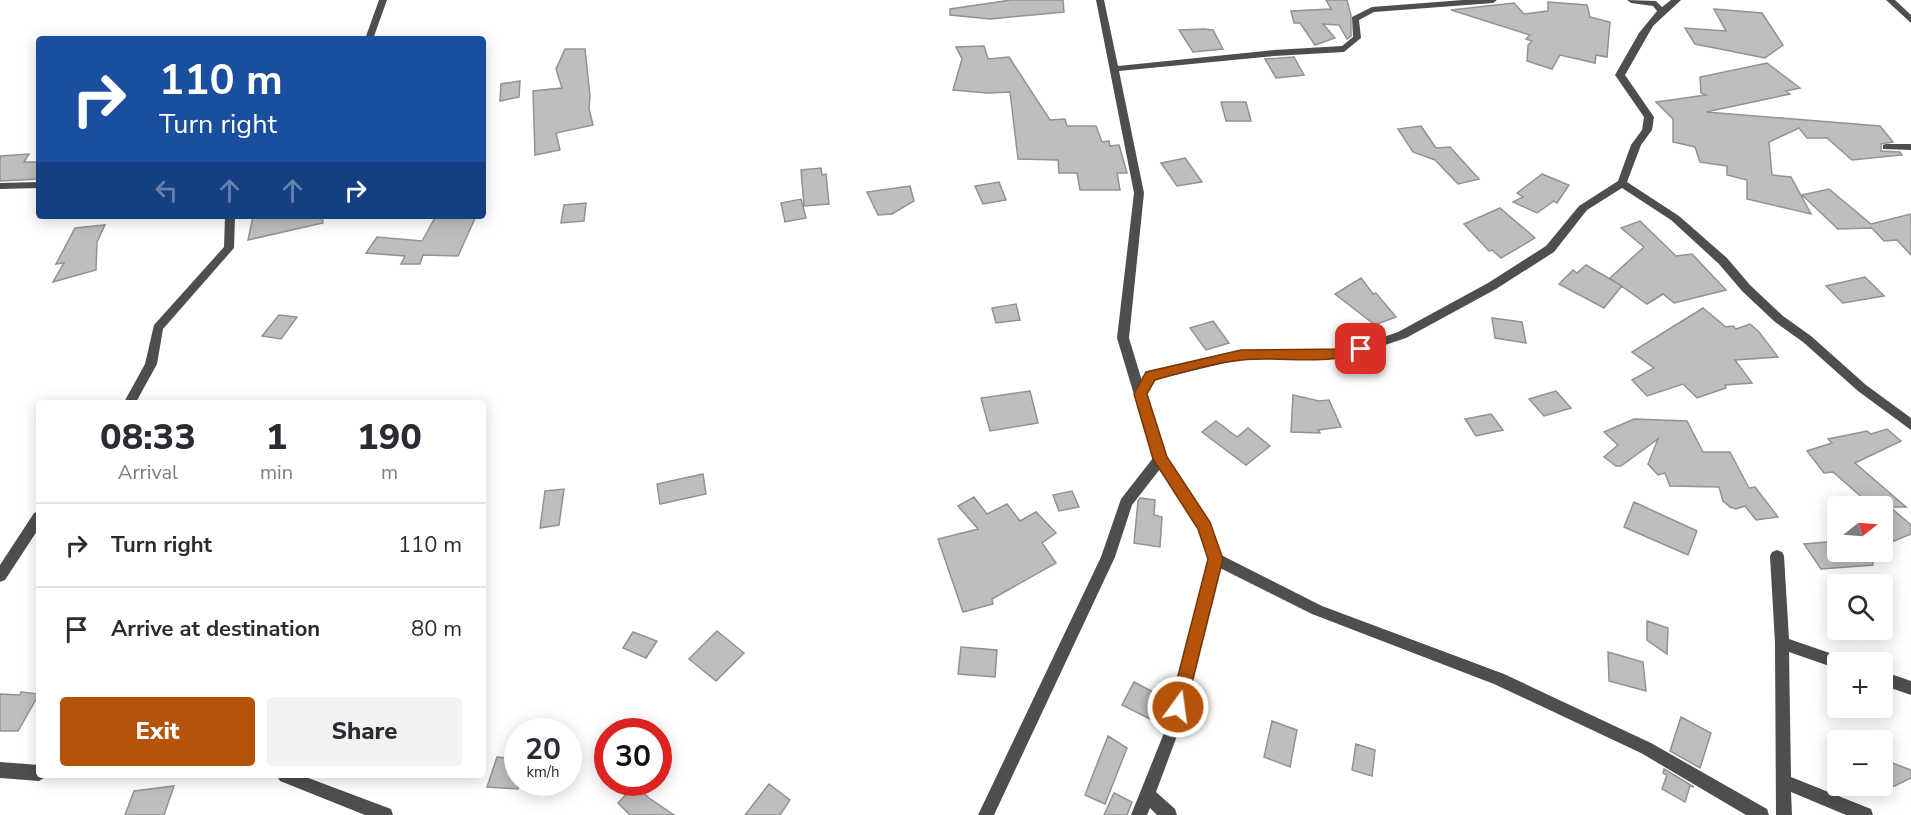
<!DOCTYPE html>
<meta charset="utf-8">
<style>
body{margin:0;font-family:"Nunito Sans",sans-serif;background:#f2f2f3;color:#2b2b33;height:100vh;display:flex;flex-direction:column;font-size:22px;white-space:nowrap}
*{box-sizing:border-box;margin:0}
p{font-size:20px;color:#7c7c81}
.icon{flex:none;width:33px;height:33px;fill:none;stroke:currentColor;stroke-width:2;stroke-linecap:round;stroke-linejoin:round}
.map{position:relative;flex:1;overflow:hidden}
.side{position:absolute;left:36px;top:400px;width:450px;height:378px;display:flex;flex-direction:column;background:#fff;border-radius:6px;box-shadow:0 3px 15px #0003}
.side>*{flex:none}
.hud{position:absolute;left:36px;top:36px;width:450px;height:183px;border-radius:6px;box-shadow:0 3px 15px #0003;background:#1a4fa0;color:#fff;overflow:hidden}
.needle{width:39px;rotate:73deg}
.fabs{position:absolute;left:1827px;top:496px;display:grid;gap:12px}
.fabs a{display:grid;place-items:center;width:66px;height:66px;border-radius:6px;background:#fff;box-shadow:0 3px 15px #0003;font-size:30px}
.speed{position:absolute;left:504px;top:718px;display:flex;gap:12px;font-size:30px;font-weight:700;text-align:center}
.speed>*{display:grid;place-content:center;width:78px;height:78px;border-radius:50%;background:#fff;box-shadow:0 3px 15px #0003;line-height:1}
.speed small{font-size:15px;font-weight:400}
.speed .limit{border:9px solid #d22;background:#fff;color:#111}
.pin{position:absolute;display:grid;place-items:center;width:51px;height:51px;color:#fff;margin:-26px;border-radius:12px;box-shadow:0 3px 9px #0006}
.me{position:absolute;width:66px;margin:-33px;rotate:14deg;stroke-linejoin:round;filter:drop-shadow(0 0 4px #0008)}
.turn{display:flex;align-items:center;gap:21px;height:126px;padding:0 24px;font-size:27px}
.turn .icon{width:78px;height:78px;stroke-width:2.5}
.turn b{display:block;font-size:42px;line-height:51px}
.lanes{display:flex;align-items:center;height:57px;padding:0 24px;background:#0003;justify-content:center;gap:30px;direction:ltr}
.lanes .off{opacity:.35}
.eta{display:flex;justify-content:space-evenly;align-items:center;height:102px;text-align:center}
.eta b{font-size:36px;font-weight:800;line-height:42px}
.cta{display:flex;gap:12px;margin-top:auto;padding:12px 24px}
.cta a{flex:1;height:69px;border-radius:6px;background:#b45309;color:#fff;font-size:24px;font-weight:800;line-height:69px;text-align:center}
.cta a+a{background:#f2f2f3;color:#2b2b33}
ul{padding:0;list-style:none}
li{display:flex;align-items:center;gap:18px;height:84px;padding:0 24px;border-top:2px solid #e1e1e2}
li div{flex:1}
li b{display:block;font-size:22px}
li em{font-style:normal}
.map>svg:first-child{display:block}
.building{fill:#bebebe;stroke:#929292;stroke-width:1.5}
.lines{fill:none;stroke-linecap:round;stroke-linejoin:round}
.street{fill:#4e4e4e;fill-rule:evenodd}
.route{fill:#b45309;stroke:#753606;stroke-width:1.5}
</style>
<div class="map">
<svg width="1911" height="815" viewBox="0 0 1911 815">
<rect width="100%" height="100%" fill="#fff"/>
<!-- building -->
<path class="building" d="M1011,0H1063L1064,12L990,19L950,15V9Z
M1326,0H1347L1351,15V36L1347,39L1339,25L1323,24L1335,38L1315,45L1300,23H1294L1291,11L1331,9Z
M1548,2L1587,5L1590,17L1610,22L1607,57L1596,55L1595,63L1560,55L1552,69L1527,61L1528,45L1532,41L1526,39L1530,35L1451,10L1514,3L1524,14L1548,11Z
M1714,9L1762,13L1783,45L1765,58L1695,44L1685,28L1726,31Z
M1204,29L1213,30L1223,49L1193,52L1179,30Z
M984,46L988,59L1009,57L1050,120L1065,119L1067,126H1096L1102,142L1109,141L1110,146L1119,145L1127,173H1117L1120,190H1080L1077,173H1059L1058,160L1018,159L1010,92L988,93L953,90L962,59L956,47Z
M565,49H585L590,96L589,109L593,125L556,133L560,150L535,155L533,91L562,88L556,69Z
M1294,57L1304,75L1276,78L1265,59Z
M1767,63L1800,88L1786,91L1790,94L1706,112L1880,126L1893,142L1881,144V151L1900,152L1902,155L1852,160L1827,138H1807L1799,128L1769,142L1772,175L1791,177L1811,214L1747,199V180L1727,175V166L1700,162L1695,147L1673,142V119L1656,102L1706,95L1701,93L1700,77Z
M520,81L519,97L500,101L501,84Z
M1221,102H1246L1251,121H1226Z
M1421,126L1436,148L1450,147L1479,179L1458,184L1435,160L1413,152L1398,129Z
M29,154L24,162H39V179L0,181V156Z
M1185,158L1202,182L1177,186L1161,163Z
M821,168L822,175L826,174L829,204L804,206L801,170Z
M1542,174L1569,185L1557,203L1554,201L1537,213L1513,202L1523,197L1517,193Z
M999,182L1006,200L983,204L975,186Z
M910,186L914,201L892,214L878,215L867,192Z
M1829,189L1871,224L1911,214V255L1897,240L1884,241L1872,228L1838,229L1802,195Z
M801,199L806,218L785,222L781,203Z
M586,203L584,221L561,223L564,205Z
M1500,208L1535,238L1501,258L1492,250L1489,251L1464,224Z
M253,216H322L323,223L248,240Z
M436,216H476L458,256L423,255L420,264H401L405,256L366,253L377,237L422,241Z
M1640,221L1676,256L1692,254L1726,290L1674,303L1663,294L1647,304L1610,278L1644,247L1621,228Z
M105,225L97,242L96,270L53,282L64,263L56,264L75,228Z
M1586,265L1622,286L1604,308L1559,284L1573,270L1577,273Z
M1865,277L1884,296L1843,303L1826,286Z
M1361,278L1373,294L1376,293L1396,317L1375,325L1335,294Z
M1016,304L1020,320L996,323L992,308Z
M1703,308L1726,327L1733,326L1736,329L1750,324L1759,332L1778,357L1735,360L1752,383L1725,385L1726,388L1697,398L1683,384L1647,396L1632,380L1654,368L1632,352Z
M279,315L297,317L281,339L262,336Z
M1492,318L1522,322L1526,343L1495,338Z
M1213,321L1229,343L1206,350L1190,328Z
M1030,391L1038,423L990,431L981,398Z
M1556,391L1571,408L1544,416L1529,399Z
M1293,395L1319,401L1329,400L1341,427L1318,430L1320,433L1291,432Z
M1491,414L1503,430L1476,436L1465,419Z
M1634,419L1687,421L1703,452H1730L1749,488L1755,487L1778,517L1756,520L1745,506L1736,509L1730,507L1723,501L1719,487L1670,486L1665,473L1658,475L1648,464L1658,439L1621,466H1616L1604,457L1618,445L1604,432Z
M1216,421L1237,437L1248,428L1270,446L1246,465L1202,432Z
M1887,429L1901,441L1855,463L1906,507H1890L1911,525V534L1894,541L1882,530V507H1873L1833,472L1824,473L1807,451L1832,443L1828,439L1867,431L1871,434Z
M703,474L706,494L660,504L657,484Z
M564,489L559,525L540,528L545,491Z
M1072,491L1079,507L1059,511L1053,495Z
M974,497L987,514L1007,504L1020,521L1036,512L1056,533L1042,543L1056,563L992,599L993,604L963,612L938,539L978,529L958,506Z
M1140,498L1155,500L1154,515L1162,517L1160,547L1134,543L1138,501Z
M1634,502L1697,531L1688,555L1624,527Z
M1838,541V552H1872L1873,565L1821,569L1804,544Z
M1647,621L1668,628L1667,654L1647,640Z
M717,631L744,653L716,681L689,659Z
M633,632L657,641L646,658L623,648Z
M961,647L997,650L995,677L958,674Z
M1608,652L1643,662L1646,691L1609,681Z
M1134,682L1165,698L1154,721L1122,705Z
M21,692L39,694L18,731H0V694L20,695Z
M1681,717L1711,733L1700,768L1670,751Z
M1272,721L1297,730L1290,767L1264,757Z
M1108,736L1127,748L1105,804L1085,795Z
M1356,744L1375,750L1372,776L1352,770Z
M497,757L518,759V789L487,787Z
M1882,759L1911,770V778L1882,792Z
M1664,769L1694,787L1690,786L1685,802L1662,789L1667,775L1663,773Z
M769,784L790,800L780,815H745Z
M635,785L649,798L674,815H630L618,803Z
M174,786L164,815H125L134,791Z
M1114,793L1132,802L1127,815H1104Z"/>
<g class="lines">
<!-- street -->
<path class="street" d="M379,0H387L373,39H365Z
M1096,0H1104L1118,66L1274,50L1342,46L1353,37L1352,17L1372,7L1463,0H1497L1493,3L1374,12L1359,20L1361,38L1344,52L1274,56L1119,71L1144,193L1129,338L1142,381L1147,373L1151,371L1241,351L1346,350L1398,332L1488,283L1546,246L1579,206L1618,181L1631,145L1642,130L1644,117L1615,75L1639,33L1657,11L1653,6L1631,3L1627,0L1656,1L1662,7L1671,0H1681L1653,26L1625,75L1654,117L1652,130L1641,145L1627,182L1679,216L1727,258L1750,285L1783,316L1811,336L1866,385L1911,418V430L1858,391L1803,342L1775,322L1742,291L1719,264L1671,220L1622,188L1587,210L1554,252L1496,289L1406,338L1346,358L1241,359L1155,380L1146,395L1166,457L1210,523L1221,555L1322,606L1504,674L1651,743L1767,809L1769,815H1746L1641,753L1494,684L1312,614L1220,568L1180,728L1156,792L1175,809L1177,815H1157L1150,808L1147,815H1131L1166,728L1209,559L1199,529L1160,469L1132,505L1115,557L994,815H978L1101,557L1121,499L1153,458L1117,338L1134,193Z
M1886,0H1895L1911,15V23Z
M1886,144H1911V150L1883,149V145Z
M39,182V188L0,189V183Z
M225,216H235L234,248L163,329L157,364L135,404H123L145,364L154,325L224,247Z
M39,511V528L5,580L0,582V565L34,513Z
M1777,550L1782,552L1784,556L1789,639L1844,658L1846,663H1838V669L1789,652L1791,777L1871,809L1873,815H1846L1791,792L1792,815H1776L1775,643L1770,556L1772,552Z
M1882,671L1911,681V695L1882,685Z
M0,762L39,765V776H46L44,778L39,781L0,778Z
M277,776H303L391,809L393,815H365L280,781Z"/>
</g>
<!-- route -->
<path class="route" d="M1361,344L1368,349L1366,352C1326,366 1283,356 1242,360C1213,363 1183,372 1155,380L1147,394L1167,457L1210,522L1223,559L1186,707L1184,713L1178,715L1172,713L1170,707L1208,559L1198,529L1153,459L1134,394L1146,372L1241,350L1346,349Z"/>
</svg>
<div class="fabs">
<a><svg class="needle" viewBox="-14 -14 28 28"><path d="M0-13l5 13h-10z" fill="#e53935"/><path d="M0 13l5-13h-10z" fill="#7c7c81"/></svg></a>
<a><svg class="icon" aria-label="search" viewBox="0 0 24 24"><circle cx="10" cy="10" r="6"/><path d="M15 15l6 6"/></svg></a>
<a>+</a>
<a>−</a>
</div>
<div class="speed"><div>20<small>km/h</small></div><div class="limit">30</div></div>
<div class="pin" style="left:1361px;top:349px;background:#d93025"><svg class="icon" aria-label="arrive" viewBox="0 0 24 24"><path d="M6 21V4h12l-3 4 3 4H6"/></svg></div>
<svg class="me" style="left:1178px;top:707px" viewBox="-20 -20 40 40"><circle r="17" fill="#b45309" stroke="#fff" stroke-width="3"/><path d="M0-11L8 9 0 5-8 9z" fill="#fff"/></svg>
<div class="hud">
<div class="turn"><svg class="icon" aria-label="right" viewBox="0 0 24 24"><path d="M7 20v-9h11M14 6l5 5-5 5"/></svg><div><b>110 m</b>Turn right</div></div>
<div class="lanes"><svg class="icon off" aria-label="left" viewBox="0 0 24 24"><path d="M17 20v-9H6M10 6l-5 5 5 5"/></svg><svg class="icon off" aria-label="ahead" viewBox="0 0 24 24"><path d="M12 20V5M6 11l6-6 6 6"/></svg><svg class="icon off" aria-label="ahead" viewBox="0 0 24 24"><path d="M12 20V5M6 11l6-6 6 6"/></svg><svg class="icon" aria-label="right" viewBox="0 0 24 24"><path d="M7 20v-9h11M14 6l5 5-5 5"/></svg></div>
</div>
<section class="side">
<div class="eta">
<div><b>08:33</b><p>Arrival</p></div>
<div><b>1</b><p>min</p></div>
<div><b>190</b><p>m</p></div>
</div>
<ul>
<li><svg class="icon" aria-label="right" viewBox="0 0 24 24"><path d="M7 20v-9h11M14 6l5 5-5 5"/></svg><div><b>Turn right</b></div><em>110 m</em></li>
<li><svg class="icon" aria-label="arrive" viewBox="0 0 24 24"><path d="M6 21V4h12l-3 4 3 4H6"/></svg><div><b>Arrive at destination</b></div><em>80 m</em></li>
</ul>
<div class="cta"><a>Exit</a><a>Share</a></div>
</section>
</div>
